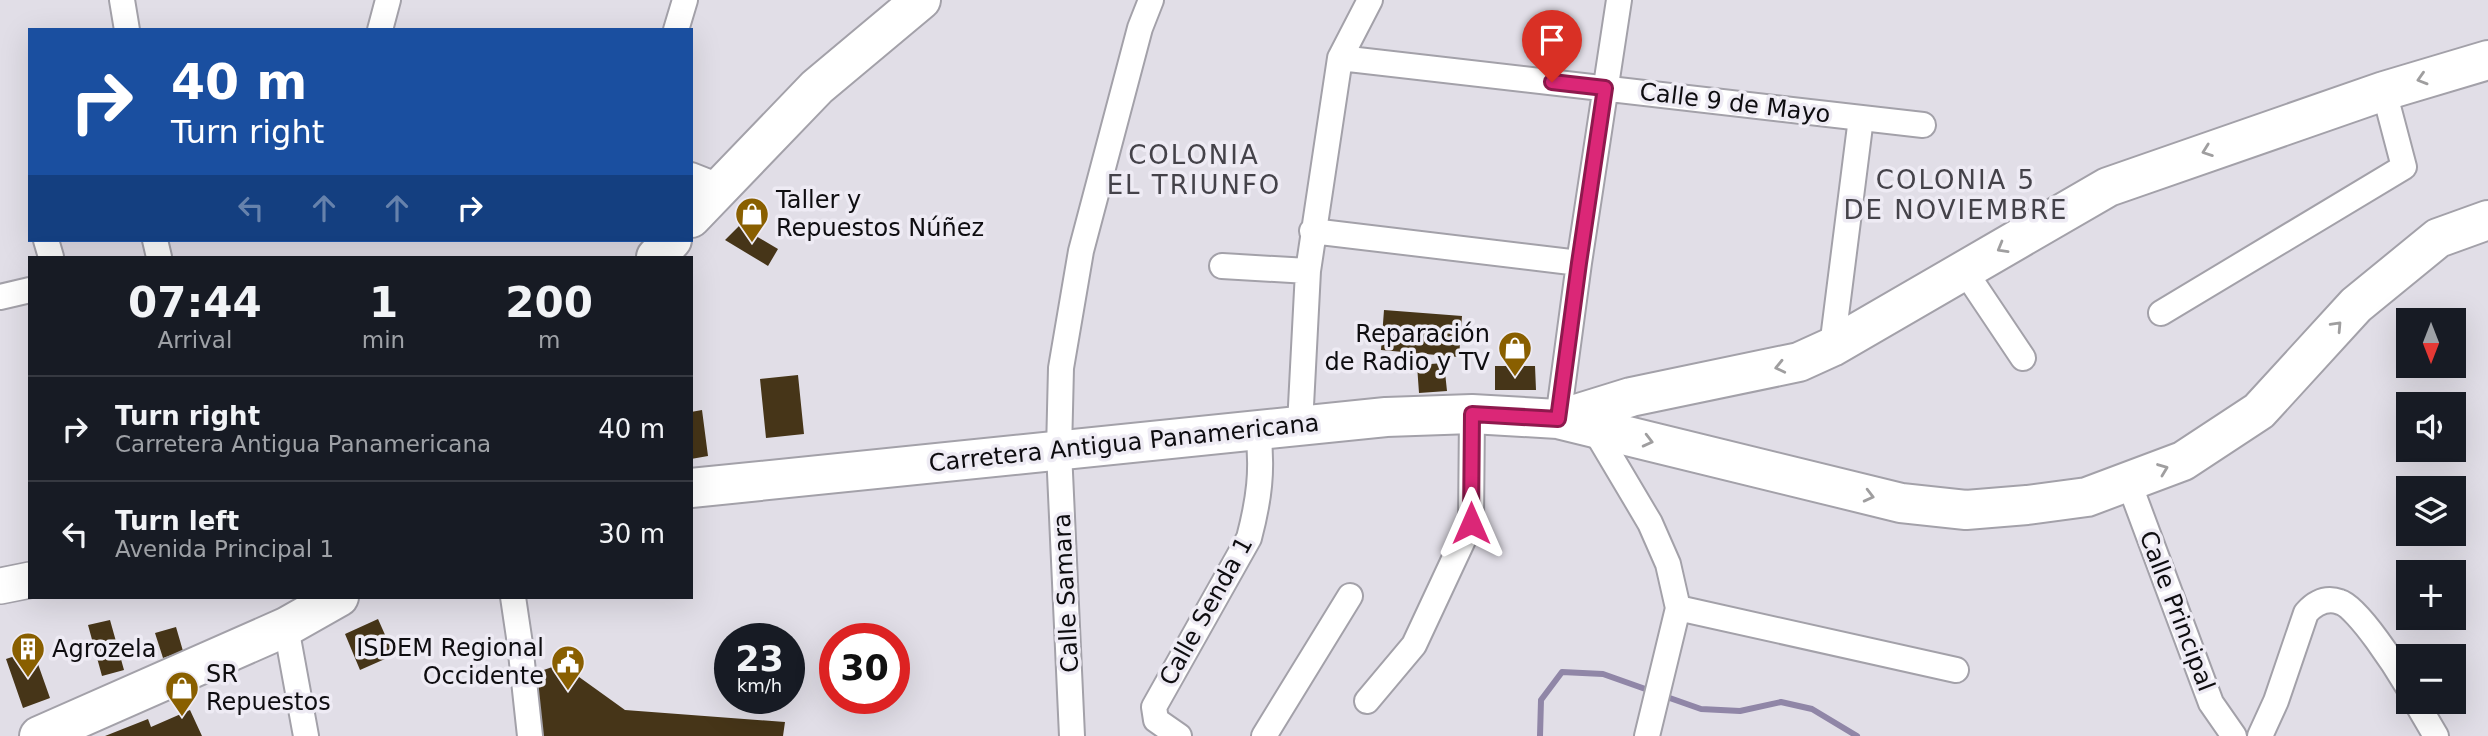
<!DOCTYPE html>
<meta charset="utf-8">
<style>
body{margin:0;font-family:"DejaVu Sans",sans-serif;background:#242831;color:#f1f3f6;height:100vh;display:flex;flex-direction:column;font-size:26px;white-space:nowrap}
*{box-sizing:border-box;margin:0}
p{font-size:23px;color:#9ea1a6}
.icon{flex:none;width:38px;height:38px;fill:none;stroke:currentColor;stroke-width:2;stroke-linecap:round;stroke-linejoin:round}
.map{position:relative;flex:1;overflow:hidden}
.sheet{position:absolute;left:28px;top:256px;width:665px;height:343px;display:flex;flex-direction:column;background:#171b24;border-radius:0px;box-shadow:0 7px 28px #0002}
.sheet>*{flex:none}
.guide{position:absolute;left:28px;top:28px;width:665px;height:214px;border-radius:0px;box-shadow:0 7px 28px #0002;background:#1a4fa0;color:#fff;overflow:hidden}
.needle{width:46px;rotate:180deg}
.fabs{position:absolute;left:2396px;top:308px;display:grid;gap:14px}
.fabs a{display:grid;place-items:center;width:70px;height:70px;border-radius:0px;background:#171b24;box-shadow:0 7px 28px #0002;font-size:35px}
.speed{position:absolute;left:714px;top:623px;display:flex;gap:14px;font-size:35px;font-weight:700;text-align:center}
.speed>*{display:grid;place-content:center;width:91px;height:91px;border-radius:50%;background:#171b24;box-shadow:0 7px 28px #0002;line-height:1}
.speed small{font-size:18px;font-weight:400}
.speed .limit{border:10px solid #d22;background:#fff;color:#111}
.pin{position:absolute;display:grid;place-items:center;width:60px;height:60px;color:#fff;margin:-72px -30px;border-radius:50% 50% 50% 0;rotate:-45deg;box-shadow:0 0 7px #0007}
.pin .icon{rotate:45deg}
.me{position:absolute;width:77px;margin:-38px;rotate:0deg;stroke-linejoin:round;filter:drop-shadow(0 0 5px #0008)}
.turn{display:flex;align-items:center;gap:24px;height:147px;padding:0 28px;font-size:32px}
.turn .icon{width:91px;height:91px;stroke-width:2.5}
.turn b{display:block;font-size:49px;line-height:60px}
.lanes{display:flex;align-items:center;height:66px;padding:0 28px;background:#0003;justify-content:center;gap:35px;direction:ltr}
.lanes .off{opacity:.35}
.eta{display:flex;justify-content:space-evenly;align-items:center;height:119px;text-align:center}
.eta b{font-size:42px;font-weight:600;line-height:49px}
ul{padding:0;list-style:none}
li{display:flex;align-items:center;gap:21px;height:105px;padding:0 28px;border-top:2px solid #363941}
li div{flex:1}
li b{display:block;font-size:26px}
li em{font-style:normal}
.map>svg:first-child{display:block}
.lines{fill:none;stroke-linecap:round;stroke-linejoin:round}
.stream{stroke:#9086a7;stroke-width:6}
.building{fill:#463518}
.street-casing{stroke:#a3a1a9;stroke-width:28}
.secondary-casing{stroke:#a3a1a9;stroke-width:38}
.primary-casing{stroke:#a3a1a9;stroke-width:42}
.street{stroke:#fff;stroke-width:24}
.secondary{stroke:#fff;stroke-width:35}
.primary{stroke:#fff;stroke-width:38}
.oneway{stroke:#9f9e9f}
.route-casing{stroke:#8e194d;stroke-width:18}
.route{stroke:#db2777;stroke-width:12}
.labels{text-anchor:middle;stroke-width:7;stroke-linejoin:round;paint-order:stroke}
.street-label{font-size:24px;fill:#0e0d10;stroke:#eeebf4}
.poi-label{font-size:24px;fill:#0e0d10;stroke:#eeebf4;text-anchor:start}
.neighbourhood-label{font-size:26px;letter-spacing:2px;fill:#444249;stroke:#eeebf4}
</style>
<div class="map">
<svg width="2488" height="736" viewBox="0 0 2488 736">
<rect width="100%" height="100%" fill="#e1dee7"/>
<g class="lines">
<!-- stream -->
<path class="stream" d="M1664,696L1701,709L1740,711L1781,702L1812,709L1857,736
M1540,736L1541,700L1562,672L1603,674L1651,691"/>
</g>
<!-- building -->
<path class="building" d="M739,226L778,249L768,266L725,240Z
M1384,310L1462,316L1459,357L1381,350Z
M1444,363L1447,391L1419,393L1417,365Z
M1495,366H1535L1536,390H1495Z
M798,375L804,434L766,438L760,379Z
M702,410L708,456L691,459V412Z
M378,619L394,655L360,670L345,634Z
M110,620L124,670L102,676L88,625Z
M176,627L183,651L163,658L155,633Z
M33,650L50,698L23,708L6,659Z
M561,664L625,710L785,722L783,736H542L535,673Z
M190,710L202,736H105L148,719L151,727Z"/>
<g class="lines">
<!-- street casing -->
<g class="street-casing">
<path id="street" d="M122,0L127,30
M380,30L388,0
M676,30L685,0
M1340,58L1923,125
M691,175L719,186
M1312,231L1579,263
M46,240L51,257
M155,240L159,257
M1222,266L1308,271
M1964,270L2023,358
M0,297L30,290
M2161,313L2404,167L2384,91
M1832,347L1861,118
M1558,419L1579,263L1619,0
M1300,425L1308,271L1340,58L1370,0
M1593,427L1650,523L1668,564L1678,608L1647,736
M2129,483L2211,703L2234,736
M513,597L520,644L530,736
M1678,608L1956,670
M286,627L306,736
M1367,701L1414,645L1471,523L1472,414
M2416,702L2436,736
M1072,736L1059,451L1061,368L1081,251L1140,28L1151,0
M1179,736L1156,720L1154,707L1249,538C1259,500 1263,470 1258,431
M1264,736L1350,596
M2260,736L2276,701L2306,613C2315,603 2326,597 2340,602C2358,607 2398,670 2408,687"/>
</g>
<!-- secondary casing -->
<g class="secondary-casing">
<path id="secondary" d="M0,586L30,580"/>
</g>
<!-- primary casing -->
<g class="primary-casing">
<path id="primary" d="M691,218L817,87L921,0
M656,257L672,240
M1560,419L1631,397L1799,362L1832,347L2108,187L2384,91L2488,60
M691,488L1386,417L1472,414L1558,419L1901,503L1966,510L2027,505L2087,497L2183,461L2259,411L2356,305L2438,238L2488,220
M39,736L286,627L339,597"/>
</g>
<!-- street -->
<use href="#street" class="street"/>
<!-- secondary -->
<use href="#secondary" class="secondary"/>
<!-- primary -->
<use href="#primary" class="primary"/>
</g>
<!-- one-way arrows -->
<defs><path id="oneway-chevron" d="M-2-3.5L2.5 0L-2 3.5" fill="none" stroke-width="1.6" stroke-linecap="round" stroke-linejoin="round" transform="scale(1.75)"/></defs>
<g class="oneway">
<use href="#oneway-chevron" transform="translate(2422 79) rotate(163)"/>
<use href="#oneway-chevron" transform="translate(2207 151) rotate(160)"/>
<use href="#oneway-chevron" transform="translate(2002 248) rotate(150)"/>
<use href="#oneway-chevron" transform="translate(2337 326) rotate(-47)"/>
<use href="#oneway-chevron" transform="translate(1780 367) rotate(167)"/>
<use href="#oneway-chevron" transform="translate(1648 441) rotate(14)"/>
<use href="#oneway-chevron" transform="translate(2163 469) rotate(-21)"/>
<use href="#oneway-chevron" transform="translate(1869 496) rotate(14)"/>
</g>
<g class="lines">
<!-- route casing -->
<g class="route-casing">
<path id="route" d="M1471,523L1472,414L1558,419L1579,263L1605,88L1552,82"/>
</g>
<!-- route -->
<use href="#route" class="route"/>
</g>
<!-- icons -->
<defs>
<g id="shop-pin" transform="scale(1.75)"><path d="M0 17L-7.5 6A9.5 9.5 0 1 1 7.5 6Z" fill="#895f00" stroke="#eeebf4"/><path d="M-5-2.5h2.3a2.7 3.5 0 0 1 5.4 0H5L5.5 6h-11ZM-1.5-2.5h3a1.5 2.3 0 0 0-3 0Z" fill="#fff"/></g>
<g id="building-pin" transform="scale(1.75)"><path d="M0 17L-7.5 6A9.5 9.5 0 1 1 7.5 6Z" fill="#895f00" stroke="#eeebf4"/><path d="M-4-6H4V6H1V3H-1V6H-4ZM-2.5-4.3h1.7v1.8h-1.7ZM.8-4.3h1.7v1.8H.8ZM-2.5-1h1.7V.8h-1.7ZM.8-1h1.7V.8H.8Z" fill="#fff"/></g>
<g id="civic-pin" transform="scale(1.75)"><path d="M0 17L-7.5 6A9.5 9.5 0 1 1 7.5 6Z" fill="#895f00" stroke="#eeebf4"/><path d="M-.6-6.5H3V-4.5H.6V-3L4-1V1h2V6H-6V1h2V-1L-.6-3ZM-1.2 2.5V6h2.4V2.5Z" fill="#fff"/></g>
</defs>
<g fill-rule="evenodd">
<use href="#shop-pin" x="752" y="214"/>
<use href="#shop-pin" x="1515" y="348"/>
<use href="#building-pin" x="28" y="649"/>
<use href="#civic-pin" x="568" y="662"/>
<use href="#shop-pin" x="182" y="688"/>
</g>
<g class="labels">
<!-- street labels -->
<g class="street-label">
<text transform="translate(1735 103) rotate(7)" y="8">Calle 9 de Mayo</text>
<text transform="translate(1124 443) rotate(-6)" y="8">Carretera Antigua Panamericana</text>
<text transform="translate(1066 593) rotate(-93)" y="8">Calle Samara</text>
<text transform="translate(1206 611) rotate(-61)" y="8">Calle Senda 1</text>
<text transform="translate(2177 611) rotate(69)" y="8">Calle Principal</text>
</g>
<!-- poi labels -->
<g class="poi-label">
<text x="776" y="208">Taller y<tspan x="776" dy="28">Repuestos Núñez</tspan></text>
<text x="1490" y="342" text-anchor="end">Reparación<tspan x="1490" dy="28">de Radio y TV</tspan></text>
<text x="544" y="656" text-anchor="end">ISDEM Regional<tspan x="544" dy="28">Occidente</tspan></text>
<text x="52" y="657">Agrozela</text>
<text x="206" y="682">SR<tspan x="206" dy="28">Repuestos</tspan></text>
</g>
<!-- neighbourhood labels -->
<g class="neighbourhood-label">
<text x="1194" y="164">COLONIA<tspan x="1194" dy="30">EL TRIUNFO</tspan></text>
<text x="1956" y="189">COLONIA 5<tspan x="1956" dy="30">DE NOVIEMBRE</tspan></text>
</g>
</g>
</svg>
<div class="fabs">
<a><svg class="needle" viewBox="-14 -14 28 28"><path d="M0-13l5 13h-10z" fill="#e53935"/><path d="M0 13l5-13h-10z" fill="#9ea1a6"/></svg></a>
<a><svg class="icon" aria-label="sound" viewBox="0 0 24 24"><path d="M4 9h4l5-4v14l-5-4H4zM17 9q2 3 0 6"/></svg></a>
<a><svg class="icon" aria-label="layers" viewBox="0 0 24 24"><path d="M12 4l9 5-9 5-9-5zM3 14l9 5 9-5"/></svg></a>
<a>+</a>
<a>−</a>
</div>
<div class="speed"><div>23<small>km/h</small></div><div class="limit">30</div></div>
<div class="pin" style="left:1552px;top:82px;background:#d93025"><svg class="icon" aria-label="arrive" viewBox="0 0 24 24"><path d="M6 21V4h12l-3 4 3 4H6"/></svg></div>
<svg class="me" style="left:1471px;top:523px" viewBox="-20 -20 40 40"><path d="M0-17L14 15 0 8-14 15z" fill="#db2777" stroke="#fff" stroke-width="4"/></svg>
<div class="guide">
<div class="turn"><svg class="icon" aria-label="right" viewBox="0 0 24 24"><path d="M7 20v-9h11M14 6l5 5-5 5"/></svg><div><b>40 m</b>Turn right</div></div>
<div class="lanes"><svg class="icon off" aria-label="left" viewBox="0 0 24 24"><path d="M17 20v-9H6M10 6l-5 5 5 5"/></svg><svg class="icon off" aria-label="ahead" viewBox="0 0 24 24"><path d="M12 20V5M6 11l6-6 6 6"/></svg><svg class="icon off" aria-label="ahead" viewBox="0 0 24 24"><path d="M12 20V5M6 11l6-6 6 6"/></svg><svg class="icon" aria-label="right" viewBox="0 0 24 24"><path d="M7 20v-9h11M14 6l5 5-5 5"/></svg></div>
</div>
<section class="sheet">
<div class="eta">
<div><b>07:44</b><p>Arrival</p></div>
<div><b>1</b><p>min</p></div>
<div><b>200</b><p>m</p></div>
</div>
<ul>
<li><svg class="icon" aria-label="right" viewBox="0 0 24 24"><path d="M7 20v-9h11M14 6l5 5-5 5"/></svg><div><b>Turn right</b><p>Carretera Antigua Panamericana</p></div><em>40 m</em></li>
<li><svg class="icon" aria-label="left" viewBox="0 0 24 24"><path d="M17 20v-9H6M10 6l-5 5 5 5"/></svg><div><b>Turn left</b><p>Avenida Principal 1</p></div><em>30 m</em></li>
</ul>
</section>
</div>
